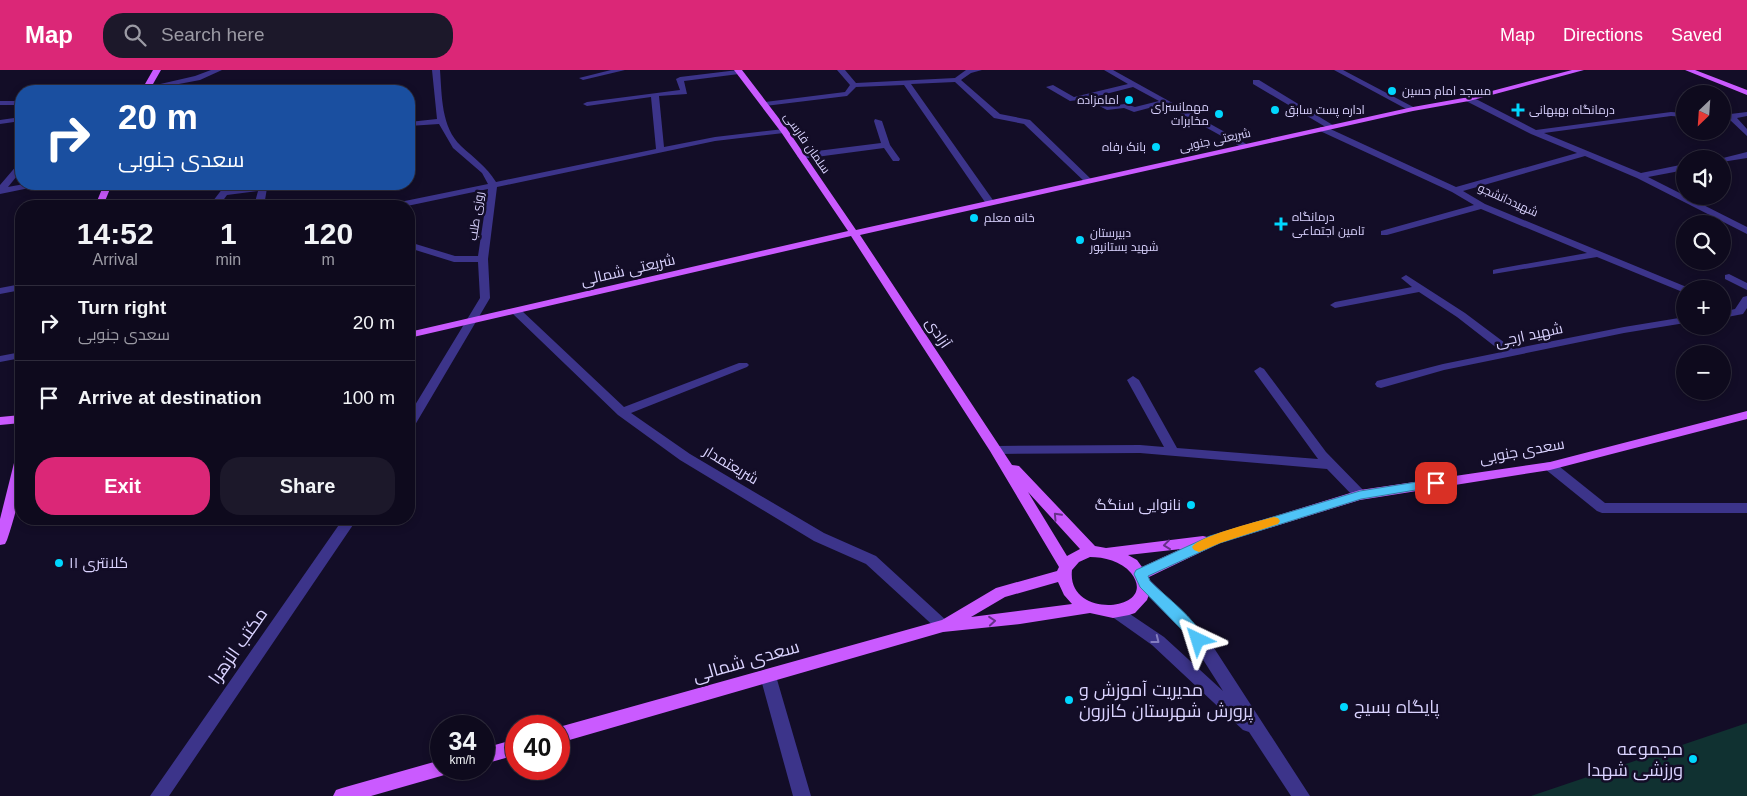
<!DOCTYPE html>
<meta charset="utf-8">
<style>
body{margin:0;font-family:Arial,Cairo,sans-serif;background:#1c182a;color:#f1f3f6;height:100vh;display:flex;flex-direction:column;font-size:19px;white-space:nowrap}
*{box-sizing:border-box;margin:0}
p{font-size:16px;color:#9b9aa4}
.icon{flex:none;width:28px;height:28px;fill:none;stroke:currentColor;stroke-width:2;stroke-linecap:round;stroke-linejoin:round}
.map{position:relative;flex:1;overflow:hidden}
.sheet{position:absolute;left:15px;top:130px;width:400px;height:325px;display:flex;flex-direction:column;background:#0e0a1d;border-radius:20px;box-shadow:0 2px 8px #0003,0 0 0 1px #2e2b3b}
.sheet>*{flex:none}
.hud{position:absolute;left:15px;top:15px;width:400px;height:105px;border-radius:20px;box-shadow:0 2px 8px #0003,0 0 0 1px #2e2b3b;background:#1a4fa0;color:#fff;overflow:hidden}
.needle{width:32px;rotate:205deg}
.controls{position:absolute;left:1676px;top:15px;display:grid;gap:10px}
.controls a{display:grid;place-items:center;width:55px;height:55px;border-radius:50%;background:#0e0a1d;box-shadow:0 2px 8px #0003,0 0 0 1px #2e2b3b;font-size:25px}
.speed{position:absolute;left:430px;top:645px;display:flex;gap:10px;font-size:25px;font-weight:700;text-align:center}
.speed>*{display:grid;place-content:center;width:65px;height:65px;border-radius:50%;background:#0e0a1d;box-shadow:0 2px 8px #0003,0 0 0 1px #2e2b3b;line-height:1}
.speed small{font-size:12px;font-weight:400}
.speed .limit{border:8px solid #d22;background:#fff;color:#111}
.pin{position:absolute;display:grid;place-items:center;width:42px;height:42px;color:#fff;margin:-21px;border-radius:10px;box-shadow:0 2px 8px #0006}
.me{position:absolute;width:55px;margin:-28px;rotate:319deg;stroke-linejoin:round;filter:drop-shadow(0 0 4px #0008)}
.turn{display:flex;align-items:center;gap:18px;height:105px;padding:0 20px;font-size:22px}
.turn .icon{width:65px;height:65px;stroke-width:2.5}
.turn b{display:block;font-size:35px;line-height:42px}
.eta{display:flex;justify-content:space-evenly;align-items:center;height:85px;text-align:center}
.eta b{font-size:30px;font-weight:700;line-height:35px}
.action{display:flex;gap:10px;margin-top:auto;padding:10px 20px}
.action a{flex:1;height:58px;border-radius:20px;background:#db2777;color:#fff;font-size:20px;font-weight:700;line-height:58px;text-align:center}
.action a+a{background:#1c182a;color:#f1f3f6}
ul{padding:0;list-style:none}
li{display:flex;align-items:center;gap:15px;height:75px;padding:0 20px;border-top:1px solid #2e2b3b}
li div{flex:1}
li b{display:block;font-size:19px}
li em{font-style:normal}
header{display:flex;align-items:center;gap:30px;box-sizing:border-box;height:70px;padding:0 25px;background:#db2777;color:#fff}
header strong{font-size:24px}
nav{display:flex;gap:28px;margin-inline-start:auto;font-size:18px}
.search{width:350px;height:45px;background:#1c182a;display:flex;align-items:center;gap:12px;box-sizing:border-box;padding:0 18px;border-radius:20px;color:#9b9aa4;font-size:19px}
.map>svg:first-child{display:block}
.green{fill:#103131}
.lines{fill:none;stroke-linecap:round;stroke-linejoin:round}
.minor{fill:#3c348a;fill-rule:evenodd}
.major{fill:#ca5aff;fill-rule:evenodd}
.oneway{stroke:#653088}
.oneway2{stroke:#837cbf}
.route{fill:#4fc3f7;stroke:#337fa1}
.slow{fill:#f59e0b}
.poi-dot{fill:#00d7fe;stroke:#130d27;stroke-width:2}
.labels{text-anchor:middle;stroke-width:5;stroke-linejoin:round;paint-order:stroke}
.far-poi-label{font-size:12px;fill:#dad3ff;stroke:#130d27;text-anchor:start}
.far-street-label{font-size:12px;fill:#dad3ff;stroke:#130d27}
.street-label{font-size:15px;fill:#dad3ff;stroke:#130d27}
.poi-label{font-size:15px;fill:#dad3ff;stroke:#130d27;text-anchor:end}
.near-street-label{font-size:18px;fill:#dad3ff;stroke:#130d27}
.near-poi-label{font-size:18px;fill:#dad3ff;stroke:#130d27;text-anchor:start}
</style>
<header>
<strong>Map</strong>
<div class="search"><svg class="icon" aria-label="search" viewBox="0 0 24 24"><circle cx="10" cy="10" r="6"/><path d="M15 15l6 6"/></svg>Search here</div>
<nav><a>Map</a><a>Directions</a><a>Saved</a></nav>
</header>
<div class="map">
<svg width="1747" height="726" viewBox="0 0 1747 726">
<rect width="100%" height="100%" fill="#130d27"/>
<!-- green -->
<path class="green" d="M1747,653V726H1531Z"/>
<g class="lines">
<!-- minor -->
<path class="minor" d="M211,0H222L200,10L147,20L143,18L195,6Z
M432,0H440C442,26 441,57 461,76C474,88 487,97 496,112L656,79L651,27L587,36L583,34L587,32L680,20L676,9L680,7L738,0L743,2L739,4L684,11L687,24L659,26L664,77L715,67L784,59L788,61L784,63L715,71L497,117L488,189L490,228L415,355L409,359V345L480,228L478,192H454L409,178V172L455,186H478L488,119L407,136H390L395,133L488,114L482,103L453,78L439,54L409,56V52L437,49Z
M611,0H625L583,10L579,8Z
M837,0H845L856,13L955,8L966,0H982L971,3L961,10L1000,44L1030,50L1093,111L1086,113L1024,54L994,48L955,12L911,14L995,133L993,135H987L904,15L856,17L847,26L765,36L761,34L765,32L845,22L850,15Z
M1104,0H1113L1250,76L1243,78L1164,34L1134,42L1124,38L1107,40L1086,29L1070,31L1046,17L1053,15L1074,27L1128,14ZM1133,17L1159,31L1135,37L1125,34L1108,36L1094,27Z
M1334,0H1343L1417,39L1410,41Z
M1253,10H1259L1336,57L1329,59L1253,14Z
M1466,27H1472L1536,60L1671,42L1685,43V47L1671,46L1544,63L1641,103L1685,94V100L1648,107L1747,157V164L1637,108L1585,86L1463,121L1485,134L1689,218L1685,219V223L1597,187L1493,204V200L1497,199L1587,183L1481,139L1387,165H1381V161L1474,135L1452,122L1320,61V57H1326L1456,117L1577,83L1531,64L1466,31Z
M0,31H21V35H0Z
M1747,42V46L1737,48L1747,59V66L1729,49H1722V45Z
M21,47V51L0,54V50Z
M875,49L882,51L890,75L900,89L899,91H893L884,78L801,89L797,86L801,83L881,73L874,51Z
M1747,82V88L1722,92V89H1719Z
M21,93V101L8,117L24,114H40L39,116L0,124V115L18,94Z
M226,114H234L232,119L266,116L267,118L264,136H254L258,121L227,125L219,136H197L198,134L213,131Z
M285,133H295L300,136H280Z
M1729,204L1747,213V220L1725,209V205Z
M1406,205L1465,243L1513,279L1624,257L1685,247V253L1624,263L1444,300L1381,318L1377,317L1375,314L1377,311L1443,294L1502,282L1457,247L1419,222L1335,238L1330,235L1335,232L1412,217L1401,208Z
M21,214V220L0,224V218Z
M1747,226V238L1743,244L1722,248V242L1735,239L1743,227Z
M517,239L521,240L624,337L739,293H747L749,295L747,297L631,343L690,384L824,463L876,486L948,552L951,556L948,560L943,562L938,560L866,494L814,471L680,390L618,345L513,244L512,242Z
M21,282V288L0,292V286Z
M1260,297L1264,299L1326,382L1365,422L1367,425L1365,428H1355L1327,399L1140,383L996,384L990,380L996,376L1140,375L1164,377L1127,310L1133,306L1139,310L1177,378L1318,389L1254,301Z
M1550,392L1555,393L1605,433H1747V443H1602L1597,441L1545,399L1544,396L1545,393Z
M343,449H357L169,726H150Z
M1145,508L1150,510L1193,553L1214,578L1310,726H1291L1249,662L1243,660L1152,575L1111,546L1108,542L1111,538L1116,536L1121,538L1164,567L1223,621L1202,588L1183,561L1140,518L1138,514L1140,510Z
M768,599L774,601L776,606L811,726H793L760,606L762,601Z"/>
<!-- major -->
<path class="major" d="M153,0H161L149,21H141Z
M734,0H742L787,59L856,160L1413,37L1469,27L1572,0H1584L1469,31L1413,41L860,165L1012,395L1019,396L1095,476L1106,478L1203,466L1207,467L1360,420L1550,392L1747,341V349L1550,400L1360,430L1220,473L1149,507L1151,519L1147,530L1135,543L1129,545L1113,548L1090,543L1020,554L943,562L559,673V657L942,550L996,518L1057,501L1059,497L990,381L851,166L409,268V262L848,161L781,62ZM1028,422L1080,479L1067,486ZM1181,479L1142,497L1137,490L1128,485ZM1090,487C1104,487 1121,491 1131,503C1161,541 1066,551 1072,500L1079,492ZM1058,512L1064,525L1072,534L971,547L1005,527Z
M1685,0H1695L1747,20V25Z
M104,114H112L103,136H95Z
M21,345V353L0,355V347Z
M21,385C23,417 17,440 7,470L5,474L0,475V449L15,389Z
M516,669V685L484,694V678Z
M441,690V699H449L447,704L441,706L371,726H333L336,720L342,718Z"/>
</g>
<!-- one-way arrows -->
<defs><path id="oneway-chevron" d="M-2-3.5L2.5 0L-2 3.5" fill="none" stroke-width="1.6" stroke-linecap="round" stroke-linejoin="round" transform="scale(1.25)"/></defs>
<g class="oneway">
<use href="#oneway-chevron" transform="translate(1057 446) rotate(-133)"/>
<use href="#oneway-chevron" transform="translate(1167 475) rotate(173)"/>
<use href="#oneway-chevron" transform="translate(992 551) rotate(-5)"/>
</g>
<use class="oneway2" href="#oneway-chevron" transform="translate(1156 570) rotate(38)"/>
<!-- route -->
<path class="route" d="M1436,409L1442,413L1440,416L1361,429L1220,473L1148,506L1150,511C1168,529 1194,547 1205,570L1203,574L1198,576L1193,574L1183,561L1140,517L1134,504L1136,500L1210,466L1283,444L1360,421Z"/>
<!-- slow -->
<path class="slow" d="M1274,447L1278,448L1280,451L1278,454L1220,473L1199,482L1194,480L1192,477C1199,466 1259,451 1274,447Z"/>
<!-- markers -->
<g class="poi-dot">
<circle cx="1392" cy="21" r="5"/>
<circle cx="1129" cy="30" r="5"/>
<circle cx="1275" cy="40" r="5"/>
<path d="M1515.5 32.5h5v5h5v5h-5v5h-5v-5h-5v-5h5z"/>
<circle cx="1219" cy="44" r="5"/>
<circle cx="1156" cy="77" r="5"/>
<circle cx="974" cy="148" r="5"/>
<path d="M1278.5 146.5h5v5h5v5h-5v5h-5v-5h-5v-5h5z"/>
<circle cx="1080" cy="170" r="5"/>
<circle cx="1191" cy="435" r="5"/>
<circle cx="59" cy="493" r="5"/>
<circle cx="1069" cy="630" r="5"/>
<circle cx="1344" cy="637" r="5"/>
<circle cx="1693" cy="689" r="5"/>
</g>
<g class="labels">
<!-- far-poi labels -->
<g class="far-poi-label">
<text x="1402" y="25">مسجد امام حسین</text>
<text x="1119" y="34" text-anchor="end">امامزاده</text>
<text x="1209" y="41" text-anchor="end">مهمانسرای<tspan x="1209" dy="14">مخابرات</tspan></text>
<text x="1285" y="44">اداره پست سابق</text>
<text x="1529" y="44">درمانگاه بهبهانی</text>
<text x="1146" y="81" text-anchor="end">بانک رفاه</text>
<text x="1292" y="151">درمانگاه<tspan x="1292" dy="14">تامین اجتماعی</tspan></text>
<text x="984" y="152">خانه معلم</text>
<text x="1090" y="167">دبیرستان<tspan x="1090" dy="14">شهید بستانپور</tspan></text>
</g>
<!-- far-street labels -->
<g class="far-street-label">
<text transform="translate(1215 70) rotate(-12)" y="4">شریعتی جنوبی</text>
<text transform="translate(807 73) rotate(55)" y="4">سلمان فارسی</text>
<text transform="translate(1508 130) rotate(24)" y="4">شهیددانشجو</text>
<text transform="translate(476 146) rotate(-82)" y="4">روزی طلب</text>
</g>
<!-- street labels -->
<g class="street-label">
<text transform="translate(628 200) rotate(-13)" y="5">شریعتی شمالی</text>
<text transform="translate(938 263) rotate(57)" y="5">آزادی</text>
<text transform="translate(1529 265) rotate(-12)" y="5">شهید ارجی</text>
<text transform="translate(1522 381) rotate(-10)" y="5">سعدی جنوبی</text>
<text transform="translate(731 395) rotate(31)" y="5">شریعتمدار</text>
</g>
<!-- poi labels -->
<g class="poi-label">
<text x="1181" y="440">نانوایی سنگگ</text>
<text x="69" y="498" text-anchor="start">کلانتری ۱۱</text>
</g>
<!-- near-street labels -->
<g class="near-street-label">
<text transform="translate(238 576) rotate(-55)" y="6">مکتب الزهرا</text>
<text transform="translate(746 591) rotate(-16)" y="6">سعدی شمالی</text>
</g>
<!-- near-poi labels -->
<g class="near-poi-label">
<text x="1079" y="626">مدیریت آموزش و<tspan x="1079" dy="21">پرورش شهرستان کازرون</tspan></text>
<text x="1354" y="643">پایگاه بسیج</text>
<text x="1683" y="685" text-anchor="end">مجموعه<tspan x="1683" dy="21">ورزشی شهدا</tspan></text>
</g>
</g>
</svg>
<div class="controls">
<a><svg class="needle" viewBox="-14 -14 28 28"><path d="M0-13l5 13h-10z" fill="#e53935"/><path d="M0 13l5-13h-10z" fill="#9b9aa4"/></svg></a>
<a><svg class="icon" aria-label="sound" viewBox="0 0 24 24"><path d="M4 9h4l5-4v14l-5-4H4zM17 9q2 3 0 6"/></svg></a>
<a><svg class="icon" aria-label="search" viewBox="0 0 24 24"><circle cx="10" cy="10" r="6"/><path d="M15 15l6 6"/></svg></a>
<a>+</a>
<a>−</a>
</div>
<div class="speed"><div>34<small>km/h</small></div><div class="limit">40</div></div>
<div class="pin" style="left:1436px;top:413px;background:#d93025"><svg class="icon" aria-label="arrive" viewBox="0 0 24 24"><path d="M6 21V4h12l-3 4 3 4H6"/></svg></div>
<svg class="me" style="left:1198px;top:570px" viewBox="-20 -20 40 40"><path d="M0-17L14 15 0 8-14 15z" fill="#4fc3f7" stroke="#fff" stroke-width="4"/></svg>
<div class="hud">
<div class="turn"><svg class="icon" aria-label="right" viewBox="0 0 24 24"><path d="M7 20v-9h11M14 6l5 5-5 5"/></svg><div><b>20 m</b>سعدی جنوبی</div></div>
</div>
<section class="sheet">
<div class="eta">
<div><b>14:52</b><p>Arrival</p></div>
<div><b>1</b><p>min</p></div>
<div><b>120</b><p>m</p></div>
</div>
<ul>
<li><svg class="icon" aria-label="right" viewBox="0 0 24 24"><path d="M7 20v-9h11M14 6l5 5-5 5"/></svg><div><b>Turn right</b><p>سعدی جنوبی</p></div><em>20 m</em></li>
<li><svg class="icon" aria-label="arrive" viewBox="0 0 24 24"><path d="M6 21V4h12l-3 4 3 4H6"/></svg><div><b>Arrive at destination</b></div><em>100 m</em></li>
</ul>
<div class="action"><a>Exit</a><a>Share</a></div>
</section>
</div>
